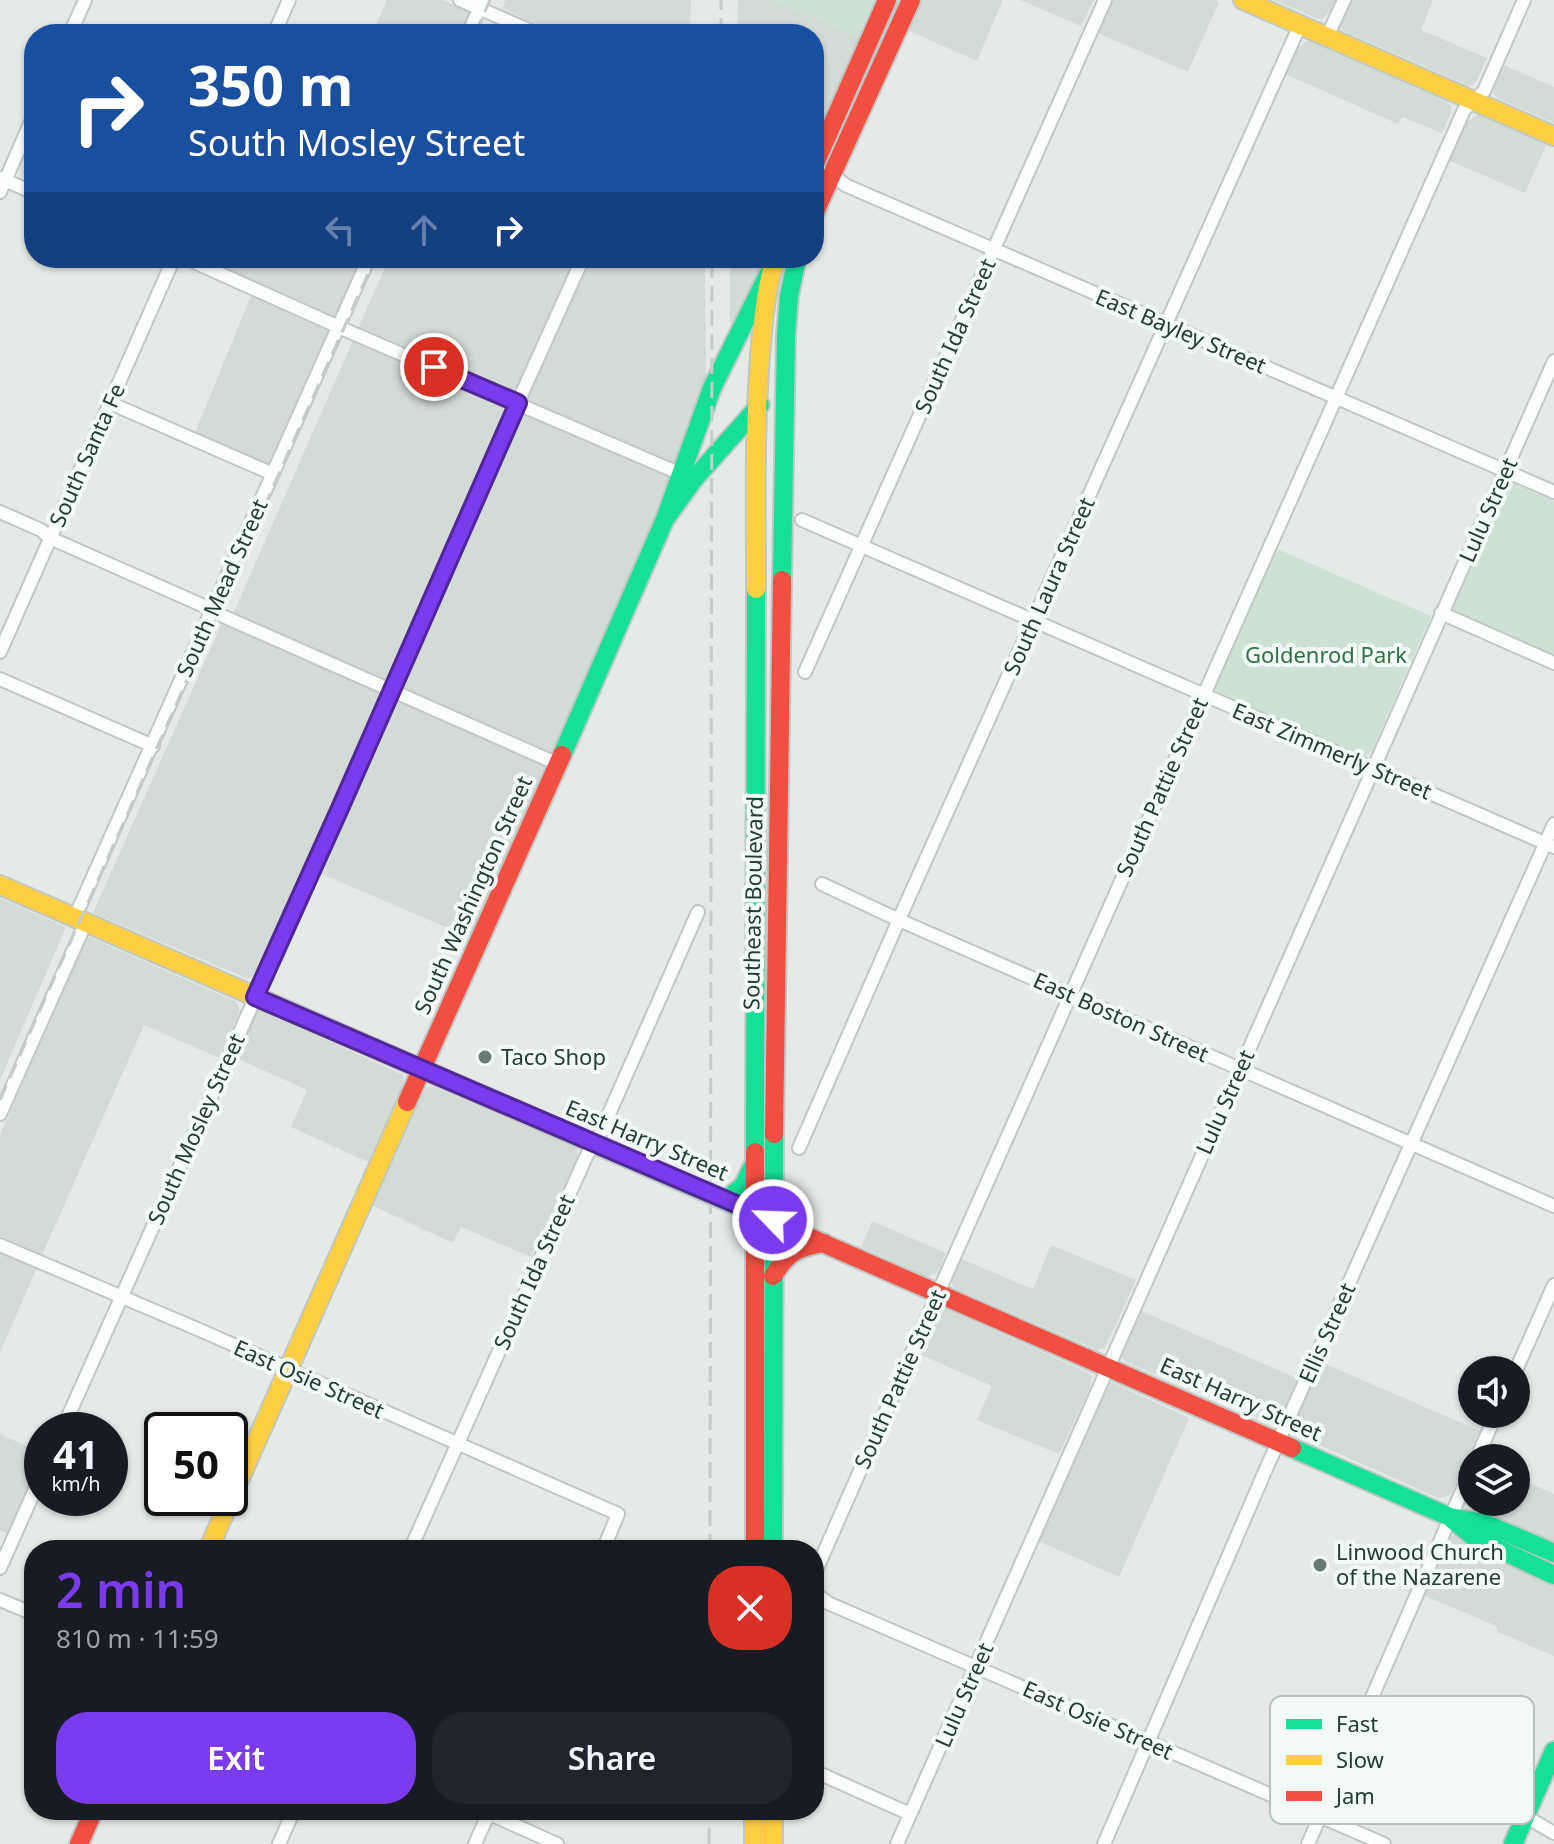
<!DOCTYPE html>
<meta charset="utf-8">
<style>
body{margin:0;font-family:"Noto Sans",sans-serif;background:#20242c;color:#f1f3f6;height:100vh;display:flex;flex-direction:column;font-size:30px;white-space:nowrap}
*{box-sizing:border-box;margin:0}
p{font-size:26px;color:#9ea1a6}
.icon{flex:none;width:44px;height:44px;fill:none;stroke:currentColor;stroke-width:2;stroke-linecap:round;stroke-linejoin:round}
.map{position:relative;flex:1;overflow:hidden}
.drawer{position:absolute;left:24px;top:1540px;width:800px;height:280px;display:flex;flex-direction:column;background:#171b24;border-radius:32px;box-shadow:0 2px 6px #0004}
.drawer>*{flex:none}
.banner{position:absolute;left:24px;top:24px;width:800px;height:244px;border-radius:32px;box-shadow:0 2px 6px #0004;background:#1a4fa0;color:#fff;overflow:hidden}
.controls{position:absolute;left:1458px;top:1356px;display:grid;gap:16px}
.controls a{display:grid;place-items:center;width:72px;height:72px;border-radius:50%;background:#171b24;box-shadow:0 2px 6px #0004;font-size:40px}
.speed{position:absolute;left:24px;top:1412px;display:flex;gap:16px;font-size:40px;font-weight:700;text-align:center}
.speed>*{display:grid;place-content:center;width:104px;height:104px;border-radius:50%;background:#171b24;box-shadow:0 2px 6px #0004;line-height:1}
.speed small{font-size:20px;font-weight:400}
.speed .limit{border:4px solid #111;border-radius:12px;background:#fff;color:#111}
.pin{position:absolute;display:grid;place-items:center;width:68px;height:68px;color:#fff;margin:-34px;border:4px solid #fff;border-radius:50%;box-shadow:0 2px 8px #0007}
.me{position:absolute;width:88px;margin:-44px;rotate:294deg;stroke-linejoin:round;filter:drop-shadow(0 0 6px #0008)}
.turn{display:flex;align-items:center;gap:28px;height:168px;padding:0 32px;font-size:36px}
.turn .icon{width:104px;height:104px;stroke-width:2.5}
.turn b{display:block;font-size:56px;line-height:68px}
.lanes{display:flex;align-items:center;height:76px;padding:0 32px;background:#0003;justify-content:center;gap:40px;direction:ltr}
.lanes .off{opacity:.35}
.round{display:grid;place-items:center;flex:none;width:84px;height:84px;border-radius:32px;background:#20242c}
.summary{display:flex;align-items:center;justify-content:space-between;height:136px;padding:0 32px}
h1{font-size:48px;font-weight:600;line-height:60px;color:#7c3aed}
.primary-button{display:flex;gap:16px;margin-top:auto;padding:16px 32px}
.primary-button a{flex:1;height:92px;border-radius:32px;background:#7c3aed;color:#fff;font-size:32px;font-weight:600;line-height:92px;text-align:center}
.primary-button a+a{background:#20242c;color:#f1f3f6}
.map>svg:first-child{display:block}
.built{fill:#d3dbd7}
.green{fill:#cee2d4}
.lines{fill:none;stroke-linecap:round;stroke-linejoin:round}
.street-casing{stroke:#c2c7c5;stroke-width:16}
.fast-casing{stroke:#c0c8c5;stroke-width:22}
.slow-casing{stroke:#c0c8c5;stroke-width:22}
.jam-casing{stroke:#c0c8c5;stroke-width:22}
.street{stroke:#fbfcfc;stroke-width:12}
.fast{stroke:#16e098;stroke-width:18}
.slow{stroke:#ffcf43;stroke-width:18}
.jam{stroke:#f24e42;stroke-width:18}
.rail{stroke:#c7cbca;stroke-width:3;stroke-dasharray:16 8;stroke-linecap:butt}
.route-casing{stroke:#51269a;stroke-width:20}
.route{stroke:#7c3aed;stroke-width:14}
.poi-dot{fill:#677a74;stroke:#f3f9f6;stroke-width:3}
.labels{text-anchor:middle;stroke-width:8;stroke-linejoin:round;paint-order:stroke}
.street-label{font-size:22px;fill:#233d35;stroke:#f3f9f6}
.park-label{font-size:22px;fill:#2f7246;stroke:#f3f9f6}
.poi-label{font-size:22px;fill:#233d35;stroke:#f3f9f6;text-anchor:start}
.key{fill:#f3f9f6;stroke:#b5c1bc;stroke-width:2}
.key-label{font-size:22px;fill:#233d35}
</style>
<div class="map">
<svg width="1554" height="1844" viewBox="0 0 1554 1844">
<rect width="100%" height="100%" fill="#e5eae8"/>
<!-- built -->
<path class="built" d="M387,0H443L472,13L463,34H372Z
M505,0H691L690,34H558L507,11L503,9Z
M738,0H773L863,39L814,141V34H737Z
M918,0H1003L977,61L905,29Z
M1020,0H1094L1081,26Z
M1109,0H1215L1219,2L1188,72L1095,32Z
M1273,0H1335L1330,12L1321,20Z
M1350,0H1433L1421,30L1487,58L1477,80L1473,85L1469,86L1343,31L1340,28V22Z
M1311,40L1448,102L1451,106V113L1442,133L1402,117L1398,124L1285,74L1295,51L1306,41Z
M1504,65L1554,87V123L1499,99L1494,95L1493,90Z
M1478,115L1484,116L1547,143L1525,193L1448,160L1465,122Z
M201,258H363L336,318Z
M389,258H705L706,383L660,517L471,938L303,866L256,973L253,977L248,979L93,913L222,623L234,612Z
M730,258H765L735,324L730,322Z
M251,296L329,332L269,468L194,435Z
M0,898L66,927L0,1080Z
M87,936L237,1002L239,1006V1013L219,1058L144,1025L42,1255L0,1236V1135Z
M258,1010L264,1011L403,1075L404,1084L368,1162L291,1127L307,1090L234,1057L254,1014Z
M432,1086L574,1147L578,1151L577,1158L531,1257L461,1227L453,1243L371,1205L423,1091L428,1087Z
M872,1221L946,1253L938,1272L927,1277L861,1247Z
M1051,1245L1136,1280L1105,1348L1098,1350L961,1291L955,1288L952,1283V1277L959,1258L1033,1289Z
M0,1252L37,1268L0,1352Z
M940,1309H946L1087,1372L1092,1377L1089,1390L1059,1454L977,1420L992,1386L919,1354L936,1312Z
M1139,1310L1299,1379L1277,1423L1272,1424L1126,1362L1120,1356L1121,1351Z
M1321,1362L1480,1431L1451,1494L1446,1497L1438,1498L1295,1434L1292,1430L1293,1425Z
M1109,1383H1113L1189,1418L1119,1577L1038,1541L1104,1387Z
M0,1434L42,1453V1456L8,1534L0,1530Z
M1516,1477L1554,1494V1545L1476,1513L1465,1504L1472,1483V1502H1516Z
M1455,1534L1461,1535L1554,1579V1656L1498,1632L1496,1626L1423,1595L1447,1539Z"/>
<!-- green -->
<path class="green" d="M773,0H880L863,39Z
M1507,482H1511L1554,501V656L1456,613L1451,609L1452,603Z
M1275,548L1431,616L1372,751L1368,755L1364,756L1220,694L1216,691L1215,686Z"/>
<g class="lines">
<!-- street casing -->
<g class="street-casing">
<path id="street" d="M460,0L538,34
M70,34L85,0
M274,34L289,0
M468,34L483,0
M1327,37L1344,0
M829,171L845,185L1554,492
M0,178L34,193
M0,192L34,115
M185,258L350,332L688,477
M110,403L273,474
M0,512L41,530L50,538L66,545L213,610
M802,520L1554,847
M1441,613L1554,663
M225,617L558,764
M0,652L174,258
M805,672L1105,0
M0,679L153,746
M822,884L899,920L1554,1206
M75,917L369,258
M0,1114L86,922
M799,1148L905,906L1300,25
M0,1245L202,1331L618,1514L603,1550
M1516,1370L1554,1285
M62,1430L341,806L513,413L583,258
M1477,1458L1496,1414
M410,1550L586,1157L601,1132L698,912
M0,1568L42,1474
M814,1582L815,1573L938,1293L1464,110L1484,91L1524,0
M814,1592L828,1603L1384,1844
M0,1600L34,1614
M814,1771L910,1814
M481,1810L557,1844
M1525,1816L1554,1833
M279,1844L294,1810
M475,1844L490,1810
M897,1844L1554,361
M1104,1844L1266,1469L1554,824
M1308,1844L1472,1468"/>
</g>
<!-- fast casing -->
<g class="fast-casing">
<path id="fast" d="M665,519L694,479L760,405
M782,580L786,335L789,296L797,258
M562,755L665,519L712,388L768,275
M401,1060L795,1231
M755,1152L756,589
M726,1200L743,1186L753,1166
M1292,1448L1450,1517L1484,1523L1554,1553
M1452,1519L1475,1538L1554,1575
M773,1550L774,1134
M1513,1844L1554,1751"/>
</g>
<!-- slow casing -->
<g class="slow-casing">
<path id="slow" d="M1243,0L1554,136
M756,589C756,511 754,433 760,355C763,323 765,288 776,258
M0,885L401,1060
M208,1550L407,1102
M754,1810V1844
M773,1810V1844"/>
</g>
<!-- jam casing -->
<g class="jam-casing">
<path id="jam" d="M814,166L887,0
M814,214L911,0
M407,1102L562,755
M774,1134L782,580
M795,1231L1292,1448
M773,1276C788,1252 796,1248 824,1243
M755,1550V1152
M79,1844L94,1810"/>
</g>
<!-- street -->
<use href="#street" class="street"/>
<!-- fast -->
<use href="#fast" class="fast"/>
<!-- slow -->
<use href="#slow" class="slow"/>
<!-- jam -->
<use href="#jam" class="jam"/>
<!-- rail -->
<path class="rail" d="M475,34L490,0
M721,34V0
M0,1100L375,258
M710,1550L712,258
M709,1844V1810"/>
</g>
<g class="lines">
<!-- route casing -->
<g class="route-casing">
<path id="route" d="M434,367L518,403L341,806L255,997L773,1220"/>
</g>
<!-- route -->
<use href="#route" class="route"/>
</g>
<!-- markers -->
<g class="poi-dot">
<circle cx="485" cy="1057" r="8"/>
<circle cx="1320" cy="1565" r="8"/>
</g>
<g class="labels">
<!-- street labels -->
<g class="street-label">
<text transform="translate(1181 331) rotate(23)" y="8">East Bayley Street</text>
<text transform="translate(955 336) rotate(-66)" y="8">South Ida Street</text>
<text transform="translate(87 455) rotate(-66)" y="8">South Santa Fe</text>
<text transform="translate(1488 510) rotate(-66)" y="8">Lulu Street</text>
<text transform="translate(1049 586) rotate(-66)" y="8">South Laura Street</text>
<text transform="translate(222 588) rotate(-66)" y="8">South Mead Street</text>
<text transform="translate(1332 751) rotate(23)" y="8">East Zimmerly Street</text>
<text transform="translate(1162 787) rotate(-66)" y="8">South Pattie Street</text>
<text transform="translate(473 895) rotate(-66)" y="8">South Washington Street</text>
<text transform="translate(753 903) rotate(-89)" y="8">Southeast Boulevard</text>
<text transform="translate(1121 1017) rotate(24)" y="8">East Boston Street</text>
<text transform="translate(1225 1102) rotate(-66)" y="8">Lulu Street</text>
<text transform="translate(196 1129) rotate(-66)" y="8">South Mosley Street</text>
<text transform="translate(647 1140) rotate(23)" y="8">East Harry Street</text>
<text transform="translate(534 1272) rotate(-66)" y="8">South Ida Street</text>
<text transform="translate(1327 1333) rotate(-66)" y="8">Ellis Street</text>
<text transform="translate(309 1379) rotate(24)" y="8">East Osie Street</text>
<text transform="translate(900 1379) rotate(-66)" y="8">South Pattie Street</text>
<text transform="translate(1241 1399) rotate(24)" y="8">East Harry Street</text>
<text transform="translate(964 1695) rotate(-66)" y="8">Lulu Street</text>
<text transform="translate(1098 1720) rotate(24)" y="8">East Osie Street</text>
</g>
<!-- park labels -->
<g class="park-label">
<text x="1326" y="663">Goldenrod Park</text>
</g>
<!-- poi labels -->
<g class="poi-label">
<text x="501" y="1065">Taco Shop</text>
<text x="1336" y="1560">Linwood Church<tspan x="1336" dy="25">of the Nazarene</tspan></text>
</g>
</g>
<!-- legend -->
<rect x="1270" y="1696" width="264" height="128" rx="12" class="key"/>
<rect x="1286" y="1719" width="36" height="10" fill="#16e098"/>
<rect x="1286" y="1755" width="36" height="10" fill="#ffcf43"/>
<rect x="1286" y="1791" width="36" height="10" fill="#f24e42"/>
<g class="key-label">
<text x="1336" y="1732">Fast</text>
<text x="1336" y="1768">Slow</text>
<text x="1336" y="1804">Jam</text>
</g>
</svg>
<div class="controls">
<a><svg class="icon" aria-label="sound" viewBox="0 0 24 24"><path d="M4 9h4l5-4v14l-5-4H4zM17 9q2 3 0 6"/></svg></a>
<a><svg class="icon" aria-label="layers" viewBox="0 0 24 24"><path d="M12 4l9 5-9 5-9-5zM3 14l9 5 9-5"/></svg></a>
</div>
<div class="speed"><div>41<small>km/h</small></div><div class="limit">50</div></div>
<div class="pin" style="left:434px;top:367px;background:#d93025"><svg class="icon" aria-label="arrive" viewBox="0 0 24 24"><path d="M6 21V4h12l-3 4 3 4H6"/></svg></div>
<svg class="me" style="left:773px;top:1220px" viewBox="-20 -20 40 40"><circle r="17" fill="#7c3aed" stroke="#fff" stroke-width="3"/><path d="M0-11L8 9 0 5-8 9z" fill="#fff"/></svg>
<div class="banner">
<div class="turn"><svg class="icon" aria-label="right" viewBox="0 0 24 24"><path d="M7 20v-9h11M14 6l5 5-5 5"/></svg><div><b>350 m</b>South Mosley Street</div></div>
<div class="lanes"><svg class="icon off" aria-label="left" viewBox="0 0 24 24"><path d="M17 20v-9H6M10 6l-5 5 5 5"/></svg><svg class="icon off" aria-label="ahead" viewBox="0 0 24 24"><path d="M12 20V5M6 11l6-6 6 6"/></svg><svg class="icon" aria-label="right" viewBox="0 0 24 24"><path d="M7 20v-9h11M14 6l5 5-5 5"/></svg></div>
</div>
<section class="drawer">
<div class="summary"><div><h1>2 min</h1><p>810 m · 11:59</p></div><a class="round" style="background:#d93025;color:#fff"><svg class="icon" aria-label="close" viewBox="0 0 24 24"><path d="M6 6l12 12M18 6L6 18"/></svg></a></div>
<div class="primary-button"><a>Exit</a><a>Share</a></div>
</section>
</div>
